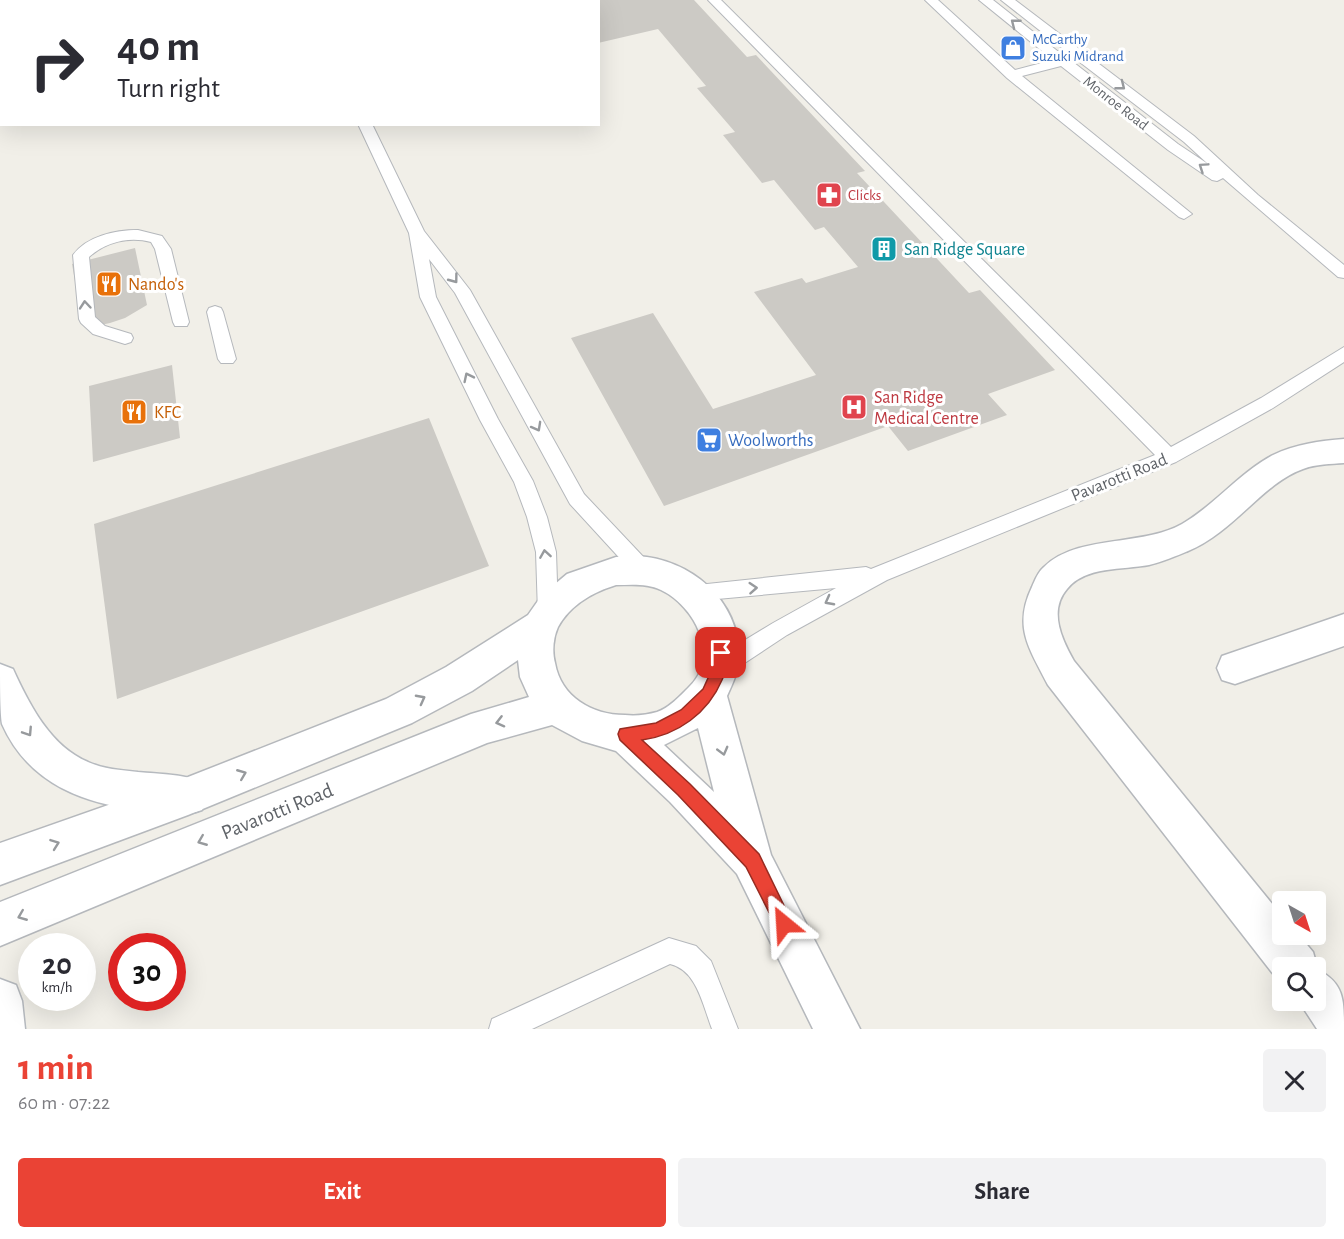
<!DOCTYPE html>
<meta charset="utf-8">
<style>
body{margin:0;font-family:"Alegreya Sans",sans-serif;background:#f2f2f3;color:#2b2b33;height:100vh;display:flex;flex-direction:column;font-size:22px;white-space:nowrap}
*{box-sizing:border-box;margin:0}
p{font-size:20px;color:#7c7c81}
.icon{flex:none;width:33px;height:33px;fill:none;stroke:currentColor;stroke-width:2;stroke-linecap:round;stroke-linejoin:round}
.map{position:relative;height:1029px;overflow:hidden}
.panel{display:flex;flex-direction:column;background:#fff;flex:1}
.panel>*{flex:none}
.hud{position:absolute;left:0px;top:0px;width:600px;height:126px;box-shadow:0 6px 24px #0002;background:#fff;color:#2b2b33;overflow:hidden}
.needle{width:39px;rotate:141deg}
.controls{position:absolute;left:1272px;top:891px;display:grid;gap:12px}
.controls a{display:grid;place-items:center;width:54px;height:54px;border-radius:6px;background:#fff;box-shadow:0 6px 24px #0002;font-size:30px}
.speed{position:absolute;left:18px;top:933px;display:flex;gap:12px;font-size:30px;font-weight:700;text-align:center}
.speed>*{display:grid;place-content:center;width:78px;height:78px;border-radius:50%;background:#fff;box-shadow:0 6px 24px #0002;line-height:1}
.speed small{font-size:15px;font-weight:400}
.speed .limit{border:9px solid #d22;background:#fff;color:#111}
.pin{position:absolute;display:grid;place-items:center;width:51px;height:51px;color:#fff;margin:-26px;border-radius:12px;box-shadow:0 3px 9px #0006}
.me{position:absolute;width:66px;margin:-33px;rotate:333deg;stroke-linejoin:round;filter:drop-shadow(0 0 4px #0008)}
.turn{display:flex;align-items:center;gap:21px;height:126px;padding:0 18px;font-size:27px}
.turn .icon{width:78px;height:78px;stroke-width:2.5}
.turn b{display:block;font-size:42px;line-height:51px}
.round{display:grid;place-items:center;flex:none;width:63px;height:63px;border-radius:6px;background:#f2f2f3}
.head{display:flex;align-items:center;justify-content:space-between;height:102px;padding:0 18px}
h1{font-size:36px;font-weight:700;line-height:45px;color:#ea4335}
.action{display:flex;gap:12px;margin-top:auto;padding:12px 18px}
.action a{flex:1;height:69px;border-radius:6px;background:#ea4335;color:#fff;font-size:24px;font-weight:700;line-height:69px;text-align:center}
.action a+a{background:#f2f2f3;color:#2b2b33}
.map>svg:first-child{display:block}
.building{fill:#cccac5}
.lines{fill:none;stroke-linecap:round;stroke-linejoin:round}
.service-casing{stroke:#b5b8bc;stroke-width:2}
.minor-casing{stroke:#b5b8bc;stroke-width:3}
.secondary-casing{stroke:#b6babf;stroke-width:3}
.service{fill:#fff;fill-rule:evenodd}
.minor{fill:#fff;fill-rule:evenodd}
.secondary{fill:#fff;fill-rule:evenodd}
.oneway{stroke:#979a9d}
.route{fill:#ea4335;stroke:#982c22;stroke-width:1.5}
.labels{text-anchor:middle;stroke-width:6;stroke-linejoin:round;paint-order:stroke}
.far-shop-label{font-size:15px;fill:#366cbe;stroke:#fff;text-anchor:start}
.far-street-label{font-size:15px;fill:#5f6368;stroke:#fff}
.far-health-label{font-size:15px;fill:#be3a42;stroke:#fff;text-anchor:start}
.culture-label{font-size:18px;fill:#0d838f;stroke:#fff;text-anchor:start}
.food-label{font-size:18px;fill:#c56008;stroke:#fff;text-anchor:start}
.health-label{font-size:18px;fill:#be3a42;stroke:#fff;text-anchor:start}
.shop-label{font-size:18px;fill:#366cbe;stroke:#fff;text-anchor:start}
.street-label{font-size:18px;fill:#5f6368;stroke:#fff}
.near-street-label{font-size:21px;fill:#5f6368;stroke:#fff}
</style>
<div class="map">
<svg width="1344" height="1029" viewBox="0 0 1344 1029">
<rect width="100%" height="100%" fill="#f1efe8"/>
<!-- building -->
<path class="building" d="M598,0H694L747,57L756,55L865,171L857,173L969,293L980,290L1055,370L988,394L1007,415L908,451L888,426L664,506L571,338L653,313L713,409L816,375L754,292L802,278L806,283L858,267L824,227L815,230L774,180L762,183L723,135L735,132L697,88L706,86L658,29L598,43Z
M135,248L147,305L125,318L110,323L96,326L82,321L72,264Z
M172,365L180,438L93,462L89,386Z
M429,418L489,566L117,699L94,524Z"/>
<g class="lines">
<!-- service casing -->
<g class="service-casing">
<path id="service" d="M316,0H334L315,2Z
M708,0H721L1171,447L1261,398L1344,347V362L1273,408L1176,462L887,580L787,635L728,674L720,677L712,674L709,667L712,660L773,623L836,588L695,601L688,598L685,592L688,586L866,567L871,569L1155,455Z
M925,0H938L1015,70L1053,60L979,0H993L1065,57L1071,55L1001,0H1015L1194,136L1258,195L1344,265V278L1338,277L1223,178L1217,181L1212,180L1168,150L1061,66L1022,76L1192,214L1184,219L1179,217L1007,78ZM1077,60L1184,142L1208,164L1178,144L1073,62Z
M358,124H372L424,231L470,290L584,494L651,565L654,571L651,577L644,579L637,577L570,504L455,293L429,259L436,297L498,419L533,481L547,517L556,552L558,613L555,619L548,622L541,619L538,613L536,552L527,517L514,482L480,420L420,297L409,233Z
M138,230L162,236L171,249L189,322L187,326H175L173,322L155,249L151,242C129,236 106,242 89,257L95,317L105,326L131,334L133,338L131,342L125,344L93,334L81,323L79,319L73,255C87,236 115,230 138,230Z
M215,306L221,308L223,312L236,359L233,363H221L218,359L207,312L209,308Z
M669,938L696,946L711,961L738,1029H712C703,1006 697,970 670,964L532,1029H489L492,1019Z"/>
</g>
<!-- minor casing -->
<g class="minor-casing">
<path id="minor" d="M1344,439V463C1331,464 1316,464 1303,469C1263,483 1233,533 1188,551C1176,556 1162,562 1149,565C1123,570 1085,566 1067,589C1048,611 1062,640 1074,661L1282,916V934H1298L1313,952L1318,970C1344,983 1344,1000 1344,1029H1317L1298,1000H1316V968H1282L1281,984L1048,685C1029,648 1013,627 1032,587C1035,580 1038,572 1044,567C1078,534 1141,547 1182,524C1215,505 1239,473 1273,455C1295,444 1320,441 1344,439Z
M637,556C690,559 739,599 739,656C739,670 733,683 727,696L771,855L860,1029H813L737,874L670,802L616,751L582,741L552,725L487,743L0,946V902L471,714L529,697L520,677L518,660L472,691L412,723L188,815L0,885V843L188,777L386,699L446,667L528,615L542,595L567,574L616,557ZM616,585C631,585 647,583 661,590C695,606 721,657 689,687C680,696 669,708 657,712C647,715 635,716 625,715C592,715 561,697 555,663C552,652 553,638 558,627C570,605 593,592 616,585ZM698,728L714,792L664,745Z
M1344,614V646L1235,684L1222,680L1217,668L1222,656Z"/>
</g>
<!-- secondary casing -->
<g class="secondary-casing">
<path id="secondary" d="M41,0H68L40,2Z
M157,0H184L156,2Z
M0,28H2V40H0Z
M0,54H2L0,68Z
M0,664L13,669C29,704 50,746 88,762C103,769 121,770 138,772C160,774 182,774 202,782L208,796L202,810C184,817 167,813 148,811C86,805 29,785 2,724C0,712 0,679 0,664Z
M0,979L16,985L22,1001L25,1029H0Z"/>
</g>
<!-- service -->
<use href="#service" class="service"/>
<!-- minor -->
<use href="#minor" class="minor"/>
<!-- secondary -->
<use href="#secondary" class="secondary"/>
</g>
<!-- one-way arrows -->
<defs><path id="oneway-chevron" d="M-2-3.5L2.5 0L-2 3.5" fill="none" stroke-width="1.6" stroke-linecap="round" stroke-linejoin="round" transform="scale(1.5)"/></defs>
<g class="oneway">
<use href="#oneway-chevron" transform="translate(1015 23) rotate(-142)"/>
<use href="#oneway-chevron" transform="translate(1121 86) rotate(38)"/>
<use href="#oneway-chevron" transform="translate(1203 167) rotate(-146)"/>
<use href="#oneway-chevron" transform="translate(454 279) rotate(53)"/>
<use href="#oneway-chevron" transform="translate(85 305) rotate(-95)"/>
<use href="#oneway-chevron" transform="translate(468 377) rotate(-116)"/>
<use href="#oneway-chevron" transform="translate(537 427) rotate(61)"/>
<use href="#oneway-chevron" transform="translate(545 554) rotate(-99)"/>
<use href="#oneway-chevron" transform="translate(753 588) rotate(-4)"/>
<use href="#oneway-chevron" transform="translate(829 601) rotate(152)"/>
<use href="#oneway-chevron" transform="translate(421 699) rotate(-28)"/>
<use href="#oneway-chevron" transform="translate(500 722) rotate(166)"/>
<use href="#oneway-chevron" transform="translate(28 732) rotate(57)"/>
<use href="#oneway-chevron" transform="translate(723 751) rotate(75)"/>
<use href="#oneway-chevron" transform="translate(242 774) rotate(-22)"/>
<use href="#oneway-chevron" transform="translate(202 841) rotate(158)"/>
<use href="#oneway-chevron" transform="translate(55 844) rotate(-20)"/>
<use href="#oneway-chevron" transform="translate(22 916) rotate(158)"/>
</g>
<!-- route -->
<path class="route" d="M721,646L726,648C731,659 727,670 722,680C708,713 678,735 642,740L690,784L759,854L793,924L790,930L784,933L778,930L746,867L678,795L620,740L618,734L620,729L656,723L681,710L703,689L713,667L715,648Z"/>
<!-- icons -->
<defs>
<g id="shop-square" transform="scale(1.35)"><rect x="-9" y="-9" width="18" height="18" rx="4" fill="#3f7fe0" stroke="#fff"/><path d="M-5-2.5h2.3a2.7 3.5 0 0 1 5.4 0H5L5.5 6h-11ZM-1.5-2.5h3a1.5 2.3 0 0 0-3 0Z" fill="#fff"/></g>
<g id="pharmacy-square" transform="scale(1.35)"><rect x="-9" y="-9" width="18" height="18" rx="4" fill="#e0444e" stroke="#fff"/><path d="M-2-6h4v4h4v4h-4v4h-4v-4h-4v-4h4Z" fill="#fff"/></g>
<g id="building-square" transform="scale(1.35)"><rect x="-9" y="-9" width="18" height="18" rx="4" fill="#0f9aa8" stroke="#fff"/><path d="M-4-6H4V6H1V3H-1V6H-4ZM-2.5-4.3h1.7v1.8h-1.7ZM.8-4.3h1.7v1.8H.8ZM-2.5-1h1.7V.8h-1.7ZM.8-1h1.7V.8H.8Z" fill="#fff"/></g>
<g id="restaurant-square" transform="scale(1.35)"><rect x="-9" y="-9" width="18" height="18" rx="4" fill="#e8710a" stroke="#fff"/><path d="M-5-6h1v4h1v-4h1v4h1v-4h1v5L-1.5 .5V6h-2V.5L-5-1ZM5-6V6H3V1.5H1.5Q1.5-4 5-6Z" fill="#fff"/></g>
<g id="hospital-square" transform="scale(1.35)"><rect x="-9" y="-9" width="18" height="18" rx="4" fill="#e0444e" stroke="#fff"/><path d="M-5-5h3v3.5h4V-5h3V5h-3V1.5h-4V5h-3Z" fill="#fff"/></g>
<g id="supermarket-square" transform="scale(1.35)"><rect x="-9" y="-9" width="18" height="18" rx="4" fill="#3f7fe0" stroke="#fff"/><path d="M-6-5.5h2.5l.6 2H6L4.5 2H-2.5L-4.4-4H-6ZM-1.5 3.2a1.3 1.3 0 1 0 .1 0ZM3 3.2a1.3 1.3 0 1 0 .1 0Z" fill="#fff"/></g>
</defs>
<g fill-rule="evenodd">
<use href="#shop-square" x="1013" y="48"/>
<use href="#pharmacy-square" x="829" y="195"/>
<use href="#building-square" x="884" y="249"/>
<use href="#restaurant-square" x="109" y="284"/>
<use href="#hospital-square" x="854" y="407"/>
<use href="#restaurant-square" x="134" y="412"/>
<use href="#supermarket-square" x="709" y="440"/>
</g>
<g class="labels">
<!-- far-shop labels -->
<g class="far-shop-label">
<text x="1032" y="44">McCarthy<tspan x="1032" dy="17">Suzuki Midrand</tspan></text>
</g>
<!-- far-street labels -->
<g class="far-street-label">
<text transform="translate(1116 103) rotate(38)" y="5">Monroe Road</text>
</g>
<!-- far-health labels -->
<g class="far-health-label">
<text x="848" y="200">Clicks</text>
</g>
<!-- culture labels -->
<g class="culture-label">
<text x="904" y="255">San Ridge Square</text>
</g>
<!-- food labels -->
<g class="food-label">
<text x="128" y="290">Nando's</text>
<text x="154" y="418">KFC</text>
</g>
<!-- health labels -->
<g class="health-label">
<text x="874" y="403">San Ridge<tspan x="874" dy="21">Medical Centre</tspan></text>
</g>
<!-- shop labels -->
<g class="shop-label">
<text x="728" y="446">Woolworths</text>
</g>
<!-- street labels -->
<g class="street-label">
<text transform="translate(1119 477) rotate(-22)" y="6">Pavarotti Road</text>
</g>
<!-- near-street labels -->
<g class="near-street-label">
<text transform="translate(277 811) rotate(-22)" y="7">Pavarotti Road</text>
</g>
</g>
</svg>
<div class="controls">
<a><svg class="needle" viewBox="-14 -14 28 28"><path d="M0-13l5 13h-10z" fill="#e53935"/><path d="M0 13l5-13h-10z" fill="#7c7c81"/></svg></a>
<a><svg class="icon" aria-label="search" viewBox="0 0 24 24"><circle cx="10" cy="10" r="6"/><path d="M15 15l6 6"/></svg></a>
</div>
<div class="speed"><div>20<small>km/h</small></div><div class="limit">30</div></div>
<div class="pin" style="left:721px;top:653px;background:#d93025"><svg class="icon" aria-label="arrive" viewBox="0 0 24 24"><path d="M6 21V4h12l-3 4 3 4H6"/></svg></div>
<svg class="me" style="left:784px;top:924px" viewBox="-20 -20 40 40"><path d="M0-17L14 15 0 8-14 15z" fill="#ea4335" stroke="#fff" stroke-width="4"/></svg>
<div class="hud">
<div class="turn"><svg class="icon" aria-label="right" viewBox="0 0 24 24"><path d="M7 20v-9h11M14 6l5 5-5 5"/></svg><div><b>40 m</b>Turn right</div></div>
</div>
</div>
<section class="panel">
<div class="head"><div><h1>1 min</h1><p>60 m · 07:22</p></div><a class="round"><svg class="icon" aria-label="close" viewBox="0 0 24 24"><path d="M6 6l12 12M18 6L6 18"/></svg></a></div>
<div class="action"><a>Exit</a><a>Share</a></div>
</section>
